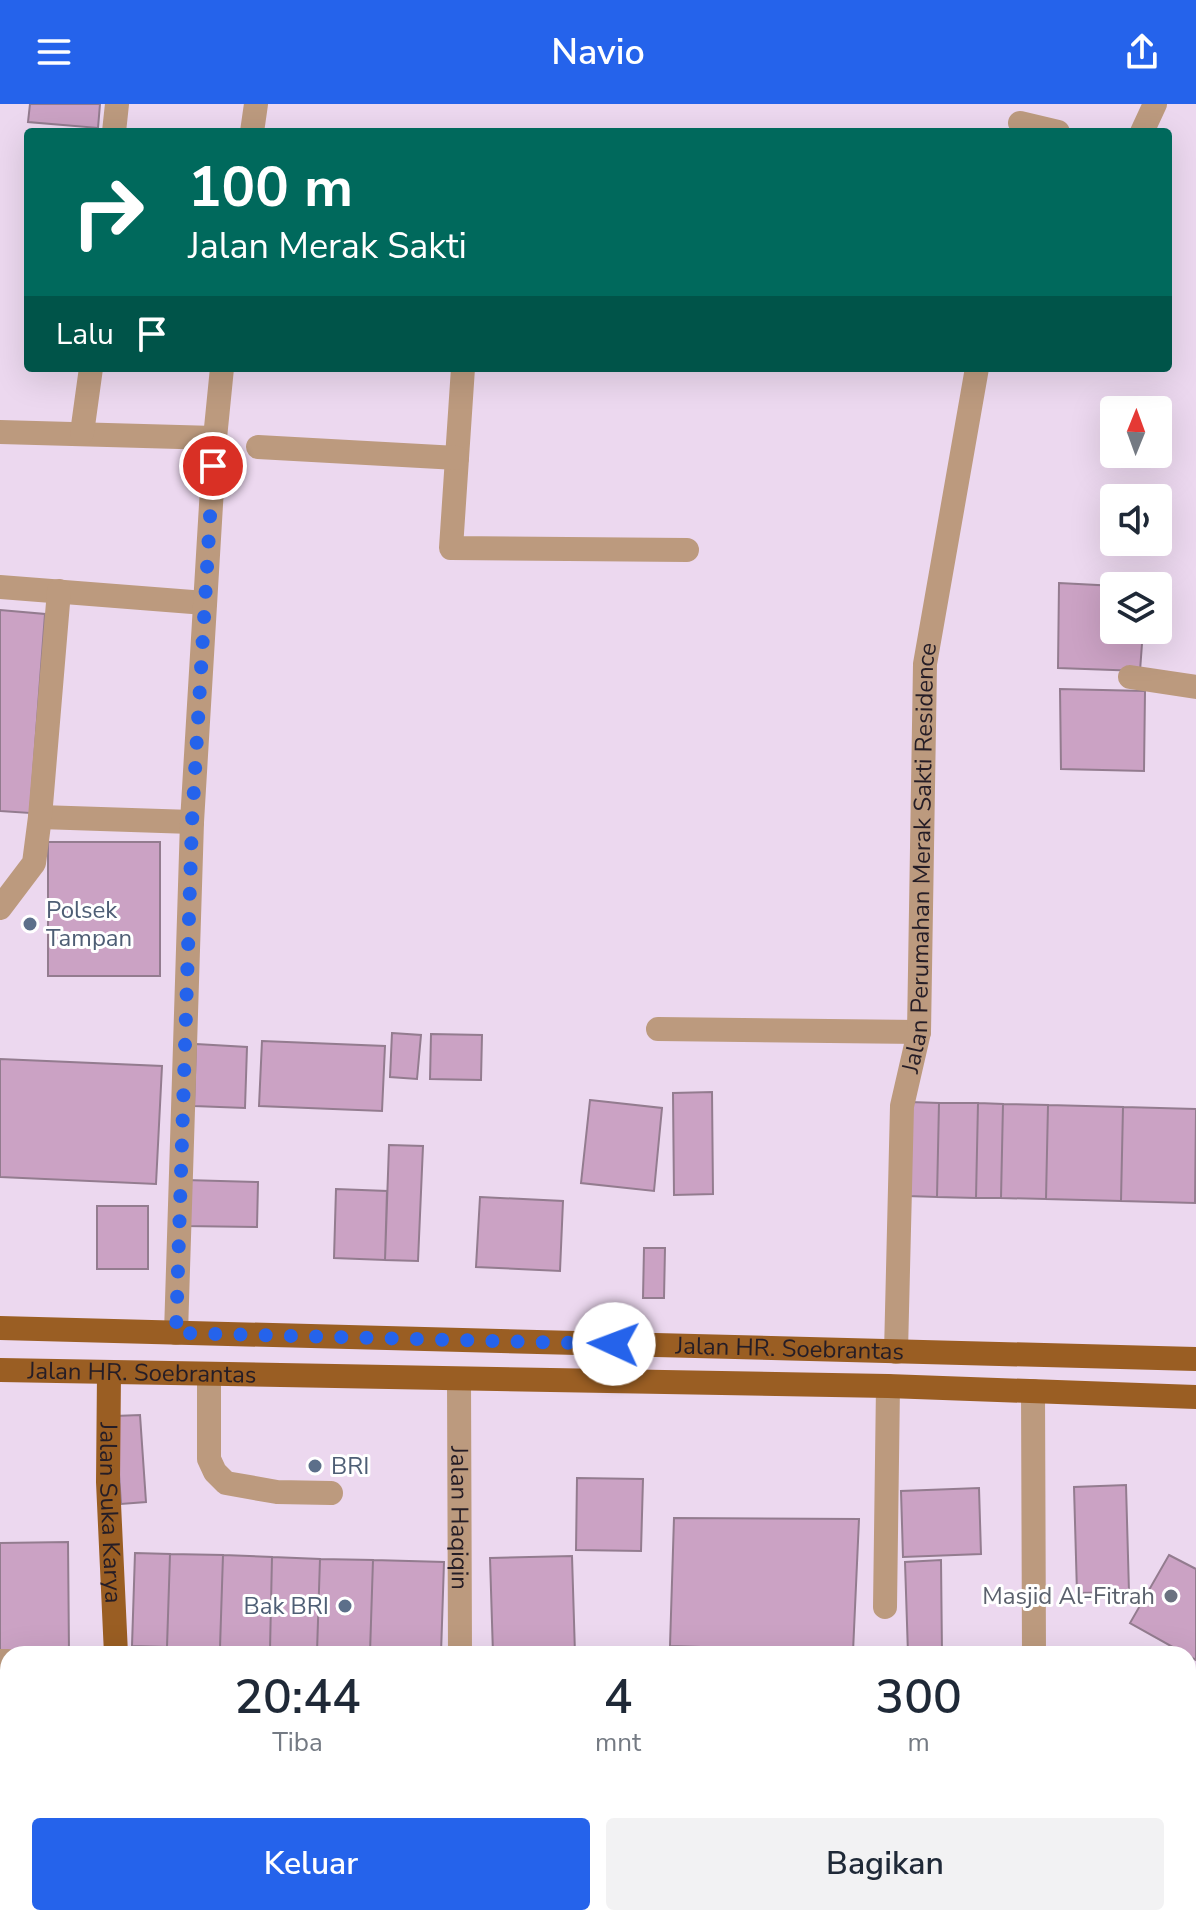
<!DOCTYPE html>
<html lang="id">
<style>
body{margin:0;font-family:"Nunito Sans",sans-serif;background:#f2f2f3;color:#1f2937;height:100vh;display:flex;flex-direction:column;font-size:30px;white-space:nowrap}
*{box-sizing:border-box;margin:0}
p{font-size:26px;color:#747a83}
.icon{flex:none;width:44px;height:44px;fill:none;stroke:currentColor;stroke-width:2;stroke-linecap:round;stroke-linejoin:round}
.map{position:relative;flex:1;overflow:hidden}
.details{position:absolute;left:0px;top:1542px;width:1196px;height:280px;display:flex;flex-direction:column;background:#fff;border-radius:24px 24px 0 0;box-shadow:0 8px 32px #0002}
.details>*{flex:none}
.guide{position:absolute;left:24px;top:24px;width:1148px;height:244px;border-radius:8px;box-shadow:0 8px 32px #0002;background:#00695c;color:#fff;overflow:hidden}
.needle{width:52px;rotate:1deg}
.tools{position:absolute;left:1100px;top:292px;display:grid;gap:16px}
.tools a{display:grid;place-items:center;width:72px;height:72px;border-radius:8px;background:#fff;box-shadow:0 8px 32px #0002;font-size:40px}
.pin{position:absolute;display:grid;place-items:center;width:68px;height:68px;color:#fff;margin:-34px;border:4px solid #fff;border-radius:50%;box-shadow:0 2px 8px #0007}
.me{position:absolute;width:88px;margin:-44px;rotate:272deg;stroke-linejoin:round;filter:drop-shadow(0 0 6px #0008)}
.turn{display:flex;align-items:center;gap:28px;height:168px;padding:0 32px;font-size:36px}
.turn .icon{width:104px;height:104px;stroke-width:2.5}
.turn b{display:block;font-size:56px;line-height:68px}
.then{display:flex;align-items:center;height:76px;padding:0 32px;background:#0003;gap:16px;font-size:30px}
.eta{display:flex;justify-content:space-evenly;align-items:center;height:136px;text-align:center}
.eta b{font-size:48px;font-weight:600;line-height:56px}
.button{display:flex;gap:16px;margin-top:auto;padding:16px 32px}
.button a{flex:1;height:92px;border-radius:8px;background:#2563eb;color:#fff;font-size:32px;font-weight:600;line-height:92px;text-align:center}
.button a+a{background:#f2f2f3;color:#1f2937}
header{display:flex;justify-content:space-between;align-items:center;height:104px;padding:0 32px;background:#2563eb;color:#fff;font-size:36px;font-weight:600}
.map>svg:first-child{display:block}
.building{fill:#cba2c4;stroke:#937c8f;stroke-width:2}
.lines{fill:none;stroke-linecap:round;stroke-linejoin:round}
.minor{stroke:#bc9a7e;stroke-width:24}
.major{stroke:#9a5e23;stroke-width:24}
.route{stroke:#2563eb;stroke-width:14;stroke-dasharray:0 25.2}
.service-dot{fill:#5c6f8a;stroke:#fff;stroke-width:3}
.worship-dot{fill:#6b7280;stroke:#fff;stroke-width:3}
.labels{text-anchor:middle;stroke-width:6;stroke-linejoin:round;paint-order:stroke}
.street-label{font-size:24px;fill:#251d26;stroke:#fff}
.service-label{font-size:24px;fill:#4e5e75;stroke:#fff;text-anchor:start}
.worship-label{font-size:24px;fill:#5b616d;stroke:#fff;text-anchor:end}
</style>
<header><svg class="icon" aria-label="menu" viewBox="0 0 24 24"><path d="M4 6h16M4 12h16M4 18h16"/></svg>Navio<svg class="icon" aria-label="share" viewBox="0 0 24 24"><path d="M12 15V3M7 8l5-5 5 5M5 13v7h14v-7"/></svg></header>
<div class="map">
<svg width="1196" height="1822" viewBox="0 0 1196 1822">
<rect width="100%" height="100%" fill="#ecd8ef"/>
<!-- building -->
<path class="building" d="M30,0H100L98,24L28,18Z
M1059,479L1116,482L1114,526H1143L1140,567L1058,564Z
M0,506L45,510L30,709L0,707Z
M1060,585L1145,587L1144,667L1061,665Z
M48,738H160V872H48Z
M392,929L421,931L417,975L390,973Z
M431,930L482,931L481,976L430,975Z
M262,937L385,942L382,1007L259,1002Z
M196,940L247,943L245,1004L194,1002Z
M0,955L162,962L156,1080L0,1073Z
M712,988L713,1090L674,1091L673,989Z
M590,996L662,1004L654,1087L581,1079Z
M910,998L939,999L937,1093L907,1092Z
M939,999H978L976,1094L937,1093Z
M978,999L1003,1000L1001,1094H976Z
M1003,1000L1048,1001L1046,1095L1001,1094Z
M1048,1001L1123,1003L1121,1097L1046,1095Z
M1123,1003L1196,1005L1195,1099L1121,1097Z
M389,1041L423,1042L418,1157L385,1156Z
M185,1076L258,1078L257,1123L184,1122Z
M336,1085L387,1087L385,1156L334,1154Z
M480,1093L563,1097L560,1167L476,1163Z
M97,1102H148V1165H97Z
M644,1144H665L664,1194H643Z
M140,1311L146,1398L121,1400L115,1312Z
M577,1374L643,1375L641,1447L576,1446Z
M1126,1381L1129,1488L1077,1489L1074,1383Z
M979,1384L981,1450L903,1453L901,1387Z
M674,1414L859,1415L853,1548L670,1542Z
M68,1438L69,1549H0V1439Z
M135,1449L170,1450L167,1543L132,1542Z
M170,1450L223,1451L220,1544L167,1543Z
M223,1451L272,1453L270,1546L220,1544Z
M1169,1451L1196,1465V1556L1130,1519Z
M572,1452L575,1550H493L490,1454Z
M272,1453L320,1455L317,1548L270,1546Z
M320,1455L373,1456L370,1549L317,1548Z
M373,1456L444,1458L441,1550L370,1549Z
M941,1456L942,1550H908L905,1458Z
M1188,1603H1196V1664H1188Z"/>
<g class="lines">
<!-- minor -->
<g class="minor">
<path d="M1020,19L1058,28"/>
<path d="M114,28L117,0"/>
<path d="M252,28L256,0"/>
<path d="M1142,28L1155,0"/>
<path d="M463,264L451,444L687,446"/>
<path d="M0,328L215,334"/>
<path d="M82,329L91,264"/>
<path d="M258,343L457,354"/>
<path d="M0,483L205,499"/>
<path d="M1130,573L1196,583"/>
<path d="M40,713L192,718"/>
<path d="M0,804L34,759L40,713L59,487"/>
<path d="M658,925L919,928"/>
<path d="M176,1229L192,718L215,334L222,264"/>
<path id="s1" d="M896,1248L902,1002L919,928L925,560L977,264"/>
<path d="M209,1271V1355L215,1368L226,1379L277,1388L331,1389"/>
<path id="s2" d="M459,1276L460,1550"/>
<path d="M1033,1287L1034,1550"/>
<path d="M885,1503L888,1282"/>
<path d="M0,1557H8"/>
<path d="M460,1822V1814"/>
</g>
<!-- major -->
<g class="major">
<path id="s3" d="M0,1224L1196,1255"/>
<path id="s4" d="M0,1266L888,1282L1196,1293"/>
<path id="s5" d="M109,1269L108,1378L116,1550"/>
<path d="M119,1814V1822"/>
</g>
</g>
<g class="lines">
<!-- route -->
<path class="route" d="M213,362L192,718L176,1229L614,1240"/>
</g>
<!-- markers -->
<g class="service-dot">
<circle cx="30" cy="820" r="8"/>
<circle cx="315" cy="1362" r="8"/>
<circle cx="345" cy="1502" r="8"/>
</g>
<circle class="worship-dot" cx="1171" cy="1492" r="8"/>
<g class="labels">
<!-- street labels -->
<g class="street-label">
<text dy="8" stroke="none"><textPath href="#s1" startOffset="496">Jalan Perumahan Merak Sakti Residence</textPath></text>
<text dy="8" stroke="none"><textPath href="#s3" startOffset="790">Jalan HR. Soebrantas</textPath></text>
<text dy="8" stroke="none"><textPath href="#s4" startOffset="142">Jalan HR. Soebrantas</textPath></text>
<text dy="8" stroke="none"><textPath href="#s5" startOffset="140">Jalan Suka Karya</textPath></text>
<text dy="8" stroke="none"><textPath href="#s2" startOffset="138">Jalan Haqiqin</textPath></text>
</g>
<!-- service labels -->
<g class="service-label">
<text x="46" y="814">Polsek<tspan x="46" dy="28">Tampan</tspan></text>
<text x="331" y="1370">BRI</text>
<text x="329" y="1510" text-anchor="end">Bak BRI</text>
</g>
<!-- worship labels -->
<g class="worship-label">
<text x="1155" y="1500">Masjid Al-Fitrah</text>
</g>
</g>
</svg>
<div class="tools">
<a><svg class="needle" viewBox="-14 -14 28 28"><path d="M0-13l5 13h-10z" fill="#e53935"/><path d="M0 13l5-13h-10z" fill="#747a83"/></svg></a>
<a><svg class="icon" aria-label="sound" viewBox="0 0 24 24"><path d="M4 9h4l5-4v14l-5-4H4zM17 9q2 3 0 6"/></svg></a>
<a><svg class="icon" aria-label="layers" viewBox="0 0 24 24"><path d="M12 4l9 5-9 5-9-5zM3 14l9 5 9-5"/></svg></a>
</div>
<div class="pin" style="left:213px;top:362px;background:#d93025"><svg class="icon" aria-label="arrive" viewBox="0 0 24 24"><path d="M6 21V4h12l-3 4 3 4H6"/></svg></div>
<svg class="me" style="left:614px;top:1240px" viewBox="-20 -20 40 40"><circle r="19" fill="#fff"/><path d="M0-13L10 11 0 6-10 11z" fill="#2563eb"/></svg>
<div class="guide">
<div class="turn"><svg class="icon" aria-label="right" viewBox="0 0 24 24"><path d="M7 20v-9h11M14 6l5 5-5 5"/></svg><div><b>100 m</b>Jalan Merak Sakti</div></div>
<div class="then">Lalu<svg class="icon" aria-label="arrive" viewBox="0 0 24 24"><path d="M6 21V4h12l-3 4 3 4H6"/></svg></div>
</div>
<section class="details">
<div class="eta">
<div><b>20:44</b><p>Tiba</p></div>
<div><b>4</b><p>mnt</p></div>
<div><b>300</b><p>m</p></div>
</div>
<div class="button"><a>Keluar</a><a>Bagikan</a></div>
</section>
</div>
